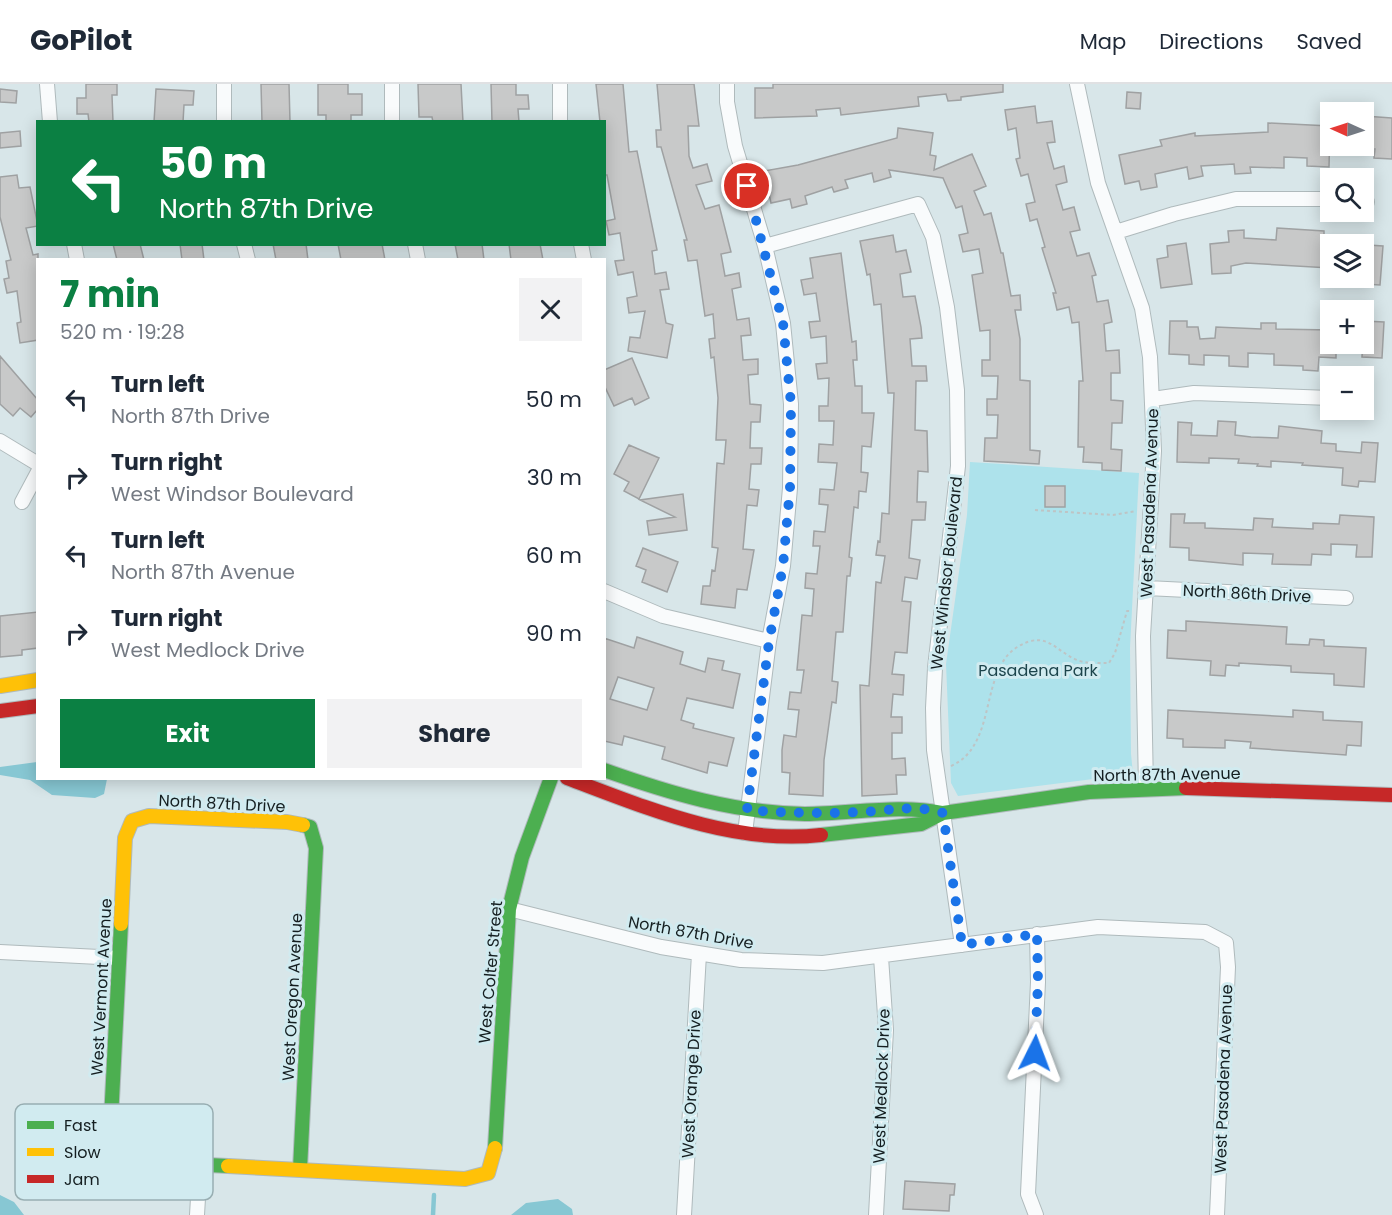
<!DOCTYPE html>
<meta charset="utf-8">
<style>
body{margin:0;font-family:Poppins,sans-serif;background:#f2f2f3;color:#1f2937;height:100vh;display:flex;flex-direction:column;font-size:22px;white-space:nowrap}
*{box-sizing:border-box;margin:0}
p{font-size:20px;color:#747a83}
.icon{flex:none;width:33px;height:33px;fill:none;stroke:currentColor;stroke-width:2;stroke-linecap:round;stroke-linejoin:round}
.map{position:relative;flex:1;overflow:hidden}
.panel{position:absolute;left:36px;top:174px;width:570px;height:522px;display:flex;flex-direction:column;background:#fff;border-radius:0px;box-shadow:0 3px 15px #0003}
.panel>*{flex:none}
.guide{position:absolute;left:36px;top:36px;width:570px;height:126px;border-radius:0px;box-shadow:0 3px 15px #0003;background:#0b8043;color:#fff;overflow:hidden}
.needle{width:39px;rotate:273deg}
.buttons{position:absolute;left:1320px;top:18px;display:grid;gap:12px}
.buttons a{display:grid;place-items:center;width:54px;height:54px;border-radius:0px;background:#fff;box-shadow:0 3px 15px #0003;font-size:30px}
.pin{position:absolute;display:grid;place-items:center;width:51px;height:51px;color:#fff;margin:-26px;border:3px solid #fff;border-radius:50%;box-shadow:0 2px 6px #0007}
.me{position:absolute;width:66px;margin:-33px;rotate:3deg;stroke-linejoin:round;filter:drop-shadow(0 0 4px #0008)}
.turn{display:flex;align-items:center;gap:21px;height:126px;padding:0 24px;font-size:27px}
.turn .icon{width:78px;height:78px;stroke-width:2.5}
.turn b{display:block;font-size:42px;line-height:51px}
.round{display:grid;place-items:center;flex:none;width:63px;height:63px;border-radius:0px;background:#f2f2f3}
.headline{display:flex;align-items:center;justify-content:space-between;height:102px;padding:0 24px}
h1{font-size:36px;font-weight:700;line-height:45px;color:#0b8043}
.action{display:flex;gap:12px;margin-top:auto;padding:12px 24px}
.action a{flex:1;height:69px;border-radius:0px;background:#0b8043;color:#fff;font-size:24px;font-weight:700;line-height:69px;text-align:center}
.action a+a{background:#f2f2f3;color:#1f2937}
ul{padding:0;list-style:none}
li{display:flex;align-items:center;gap:18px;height:78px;padding:0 24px}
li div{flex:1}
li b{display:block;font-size:22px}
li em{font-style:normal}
header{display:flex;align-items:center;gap:36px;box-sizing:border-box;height:84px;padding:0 30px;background:#fff;border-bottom:2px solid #e0e1e3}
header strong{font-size:28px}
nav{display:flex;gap:33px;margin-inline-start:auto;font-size:21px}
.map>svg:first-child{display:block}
.green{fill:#ade2eb}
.water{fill:#87c7d3}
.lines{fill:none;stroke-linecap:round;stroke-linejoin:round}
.stream{stroke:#87c7d3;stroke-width:4.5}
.building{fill:#c8c9c9;stroke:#9fa1a2;stroke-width:1.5;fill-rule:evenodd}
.street-casing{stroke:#afbabc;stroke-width:16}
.fast-casing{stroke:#afbabc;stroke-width:16}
.slow-casing{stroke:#afbabc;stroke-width:16}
.jam-casing{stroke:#afbabc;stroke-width:16}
.path{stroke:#bec4c5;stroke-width:2;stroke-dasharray:3 3;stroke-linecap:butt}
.street{stroke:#f9fbfc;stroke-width:14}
.fast{stroke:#4caf50;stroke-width:14}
.slow{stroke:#ffc107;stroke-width:14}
.jam{stroke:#c62828;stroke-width:14}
.route{stroke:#1a73e8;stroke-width:10;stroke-dasharray:0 18}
.labels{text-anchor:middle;stroke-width:6;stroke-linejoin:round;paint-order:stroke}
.street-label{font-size:16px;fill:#141e20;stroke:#d1ebf0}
.park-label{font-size:16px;fill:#1c444b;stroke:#d1ebf0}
.key{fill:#d1ebf0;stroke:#98aeb2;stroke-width:1.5}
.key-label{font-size:16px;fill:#141e20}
</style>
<header>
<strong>GoPilot</strong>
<nav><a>Map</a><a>Directions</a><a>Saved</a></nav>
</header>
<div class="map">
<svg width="1392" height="1131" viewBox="0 0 1392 1131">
<rect width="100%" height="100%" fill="#d8e6e9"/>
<!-- green -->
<path class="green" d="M970,378L1139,389L1130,564L1131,670L1133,690L958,712L951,699L946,580L967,431Z"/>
<!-- water -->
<path class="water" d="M37,678L38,694L107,695L104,710L95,714L52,711L30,696L0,691V683Z
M0,1111L14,1118L24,1131H0Z
M558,1115L572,1125L573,1131H511L526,1119Z"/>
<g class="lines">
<!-- stream -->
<path class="stream" d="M433,1131L434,1111"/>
</g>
<!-- building -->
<path class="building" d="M86,0H117V11H112L113,38H89L88,30H77V14H86Z
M261,0H289L290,38H262Z
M318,0H348V10H362V31H351V38H326V31H318Z
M418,0H461L463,38H433L432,33H419Z
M491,0H516V11H528L529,25H518L519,38H492Z
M596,0H623L629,68L637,67L657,166L652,167L655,190L666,188L669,205L660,206L666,239L673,241L667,274L628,267L630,253L640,254L645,227L629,229L627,214L637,212L633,188L618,191L615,177L624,176L620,149L609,151L606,137L615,135L607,91H604V38H600Z
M657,0H694L699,42H688L689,72L693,84L707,80L712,97L696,101L705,125L719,121L731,168L721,170L725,192L739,189L741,203L732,205L737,236L749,234L751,251L741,252L743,276L758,275V290L748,291L750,320L761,321L760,338H751L750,364H762L761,380H751L749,405L759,406L757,422L747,421L743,465L754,466L747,506L737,505L735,524L701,520L703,502H710L712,486L715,487L718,464L712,463L717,379L724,380L726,356H716L718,314L714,273L711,274L709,255L715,254L713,230L705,232L697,176L688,177L684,156H687L661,63H657L656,46H661Z
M773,0H1003V8L961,13V16L948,17L946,10L918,13L919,22L841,31L840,24L816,26L817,32L755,34V4H773Z
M0,5L17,7L16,19L0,18Z
M156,5L194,7L193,21H184L183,38H154Z
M1127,8L1141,9L1140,25L1126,24Z
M1035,22L1037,39L1052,37L1055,58L1047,59L1054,85L1064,82L1067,98L1056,101L1063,126L1074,123L1080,146L1070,148L1077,172L1089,169L1096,191L1092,192L1097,218L1108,216L1112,238L1104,240L1106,267L1119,266L1120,289H1111V316L1123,317L1122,339H1112L1111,365L1122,366L1121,387L1102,386V379L1083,378L1084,363H1078L1079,297H1083L1079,238L1072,239L1069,223L1057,226L1053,209H1056L1042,164L1045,163L1037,135L1030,137L1026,120L1035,118L1028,90L1021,92L1016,75L1020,74L1016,44L1008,46L1005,26Z
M1364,32L1392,34V75L1374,74L1375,65H1364Z
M1268,39L1330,42L1329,83L1307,82V74L1284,73V84L1250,83L1251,89L1235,90L1234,80L1201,82L1203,92L1189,95L1187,83L1155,90L1157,103L1141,106L1139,97L1125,100L1119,71L1162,62L1160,56L1195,49V52L1268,48Z
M898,44L933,49L930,71L936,72L934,86L972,70L986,102L974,107L984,131L991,129L1001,169H1003L1011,212L1020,211L1021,226H1015L1020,255V296L1030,297V366L1040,367L1039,380L984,377L985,354H997L998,331H987V315H997L998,292H982V276H990V246L980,247L972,191L983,189L979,165L963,168L959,151L968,149L962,122L956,124L943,94L889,86L891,93L874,98L872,89L845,96L848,104L834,108L832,103L805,112L807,120L792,124L790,115L771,119L764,87L798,81L897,54Z
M20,47L21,62L0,64V49Z
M17,91L19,104L30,103L38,142L26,144L33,171L38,170V256L20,259L17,239L21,238L17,207L7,209L4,195L9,194L6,177L11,176L0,133V93Z
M1277,144L1324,147V156L1330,157V184L1246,179L1231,182V189L1212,190L1210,160L1229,158L1228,147L1244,146V154L1276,156Z
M893,151L896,168L906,166L911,188L900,190L903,213L915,212L921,243L922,254L910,255L912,282H926L927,297H916L915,346L927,347L928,388L918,387L917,418H926L925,436H912L909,474L920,476L917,495L905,493L902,517L911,518L907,569L895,568L892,590L904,591L903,611L893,610L891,633H902V649H892V675L905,674L906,691H896L897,710L862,712L860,601L869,602L876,498L881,499L885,472L876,471L878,457L880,458L882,429L889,430L894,309H888L881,220L874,221L870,190L867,191L860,157Z
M1186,159L1192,200L1161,204L1157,175L1168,173L1167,162Z
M113,160H140L144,176H117Z
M180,160H202L204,176H182Z
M273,160H306L308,176H276Z
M338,160H382L385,176H341Z
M455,160H482L484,176H458Z
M509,160H540L543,176H511Z
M1368,161L1383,162L1380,201L1364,200V175H1367Z
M841,169L852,258L856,257L857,276H853L855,302H862V329H874L871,363L862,362L861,388L868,389L866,408L859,407L858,424L854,423L849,473L852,474L850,492H847L843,548H836L832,597L838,598L836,619L832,618L824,676L823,712L789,710L790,689L782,688V666L784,651L796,653L799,626L788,625L790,608L801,609L804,586H797L802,531L812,532L814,505L805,504L806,489L817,490L820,462H813L814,447L825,448L828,421L819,420L820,405L834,406L837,379L818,378L819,360L833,361L834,337H819V322H828L829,294L818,295L816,280L827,279L826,252L811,254L809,238L820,237L816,209L804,211L801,196L813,194L810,174Z
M1170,237H1187V243H1198L1200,255L1215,254L1216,243L1261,245V239H1276V245L1330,246V260H1336V274L1319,273L1318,287L1303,286V282L1274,281V270L1248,269V283L1229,282V272L1204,271V281L1189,280V271L1169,270Z
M1364,237L1384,238L1382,274L1362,273Z
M0,272L38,316V325L31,333L20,324L13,332L0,320Z
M632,274L649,314L635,321L632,314L614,322L604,301V286Z
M1218,337L1236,338L1235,351L1251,353L1278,354L1279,342L1322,347L1321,359L1336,360V367L1361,369L1362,358L1378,359L1375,398L1359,397L1358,403L1342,401L1343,384L1302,381L1303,379L1271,377V383L1257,382L1258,380L1238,379L1239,375L1209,374V379L1177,378L1178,338L1192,339L1191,351L1217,352Z
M629,361L659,374L639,415L624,407L629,398L614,390Z
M1045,402H1065V423H1045Z
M683,410L687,446L649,451L647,437L675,433L640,416Z
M1171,430H1185L1184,439H1205V444L1253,446L1254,434L1273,435L1272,443L1313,445V439L1339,440L1340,431L1374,433L1372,473H1356L1357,461L1331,460V471L1312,470L1311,481L1272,480L1273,470L1243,469V481L1189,476V464L1170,463Z
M643,464L678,478L667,508L642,498L646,486L636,482Z
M38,528V564L22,566V571L0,573V532Z
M1186,537L1287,543L1286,560L1309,561L1310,555L1324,556V562L1366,564L1364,603L1334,601V590L1291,588V582L1239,579V582L1226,581L1225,592L1210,591L1211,577L1167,574L1168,546L1186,547Z
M637,553L683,568L680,580L705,588L708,574L724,577L722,586L740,590L733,624L687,614L681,636L694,640L693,644L734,654L727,682L709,678L707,689L662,675L665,663L624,652L622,661L604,657V554L634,564ZM618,593L654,604L647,626L610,615Z
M1168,626L1293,633V626L1323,628V636L1362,638L1361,662L1347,661L1346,671L1250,664L1251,658L1225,656V664L1183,663V655L1167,654Z
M905,1097L955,1100L954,1111H950L949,1127L903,1125Z"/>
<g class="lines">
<!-- street casing -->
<g class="street-casing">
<path id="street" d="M47,0L50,38
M727,0V18L735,62L765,162L783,239L791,320L790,404L783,482L769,557L745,749
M1077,0L1098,99L1142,224L1150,273L1154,367L1143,552L1146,704
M224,38V0
M392,38V0
M560,38V0
M1364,118H1367
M1116,148L1174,130L1236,115H1330
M74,160L77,176
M244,160L248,176
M415,160L418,176
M581,160L584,176
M765,162L918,120L933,153L947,223L957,306L958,382L935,584L933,624L934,666L962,861
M1153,315L1194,309L1330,314
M0,357L38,380
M22,418L38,388
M1147,504L1346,514
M604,507L663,532L769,557
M509,825L661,863L741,876L823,879L1098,843L1205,848L1226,859L1228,883L1217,1131
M0,868L119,874
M197,1131L200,1080
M684,1131L699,870
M876,1131L886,946L881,873
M1036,1131L1028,1110L1038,898L1037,850"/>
</g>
<!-- fast casing -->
<g class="fast-casing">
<path id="fast" d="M604,686C669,709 735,729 805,730C852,730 897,720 943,729
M821,751L921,740L943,729L1089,708L1186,704
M121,840L110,1055L113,1070L131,1077L228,1082
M495,1064L509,825L522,773L551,694
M300,1085L316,764L310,743L303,741"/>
</g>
<!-- slow casing -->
<g class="slow-casing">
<path id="slow" d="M0,602L38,596
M121,840L125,754L132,737L149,732L287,738L303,741
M228,1082L465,1095L488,1089L495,1064"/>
</g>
<!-- jam casing -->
<g class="jam-casing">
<path id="jam" d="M0,627L38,622
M567,694C647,724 733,761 821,751
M1186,704L1392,711"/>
</g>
<!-- path -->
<path class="path" d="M1035,426L1113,431L1136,427
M951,682C999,661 978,585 1019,562C1047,546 1055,567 1077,576C1087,580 1099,579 1109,579L1115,569L1127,527H1131"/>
<!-- street -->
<use href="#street" class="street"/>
<!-- fast -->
<use href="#fast" class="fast"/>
<!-- slow -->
<use href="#slow" class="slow"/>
<!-- jam -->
<use href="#jam" class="jam"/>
</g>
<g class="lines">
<!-- route -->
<path class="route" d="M747,102L783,239L791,320L790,404L783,482L769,558L747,726C785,729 822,730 860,728C892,727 911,720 943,729L962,861L1037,850L1038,898L1035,969"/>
</g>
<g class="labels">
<!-- street labels -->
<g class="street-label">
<text transform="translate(1149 419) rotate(-88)" y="6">West Pasadena Avenue</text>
<text transform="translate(946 489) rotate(-84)" y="6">West Windsor Boulevard</text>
<text transform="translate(1247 509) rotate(3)" y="6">North 86th Drive</text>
<text transform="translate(1167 690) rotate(-1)" y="6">North 87th Avenue</text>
<text transform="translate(222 719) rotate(3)" y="6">North 87th Drive</text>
<text transform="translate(691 848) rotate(10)" y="6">North 87th Drive</text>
<text transform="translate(490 888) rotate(-85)" y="6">West Colter Street</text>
<text transform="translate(101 903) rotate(-87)" y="6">West Vermont Avenue</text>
<text transform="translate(292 913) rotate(-87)" y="6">West Oregon Avenue</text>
<text transform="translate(1223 995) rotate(-88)" y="6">West Pasadena Avenue</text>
<text transform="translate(691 1000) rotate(-87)" y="6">West Orange Drive</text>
<text transform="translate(881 1002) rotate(-88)" y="6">West Medlock Drive</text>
</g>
<!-- park labels -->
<g class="park-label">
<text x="1038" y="592">Pasadena Park</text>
</g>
</g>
<!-- legend -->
<rect x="15" y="1020" width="198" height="96" rx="9" class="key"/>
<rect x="27" y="1037" width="27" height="8" fill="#4caf50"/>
<rect x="27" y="1064" width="27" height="8" fill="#ffc107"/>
<rect x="27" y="1091" width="27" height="8" fill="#c62828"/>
<g class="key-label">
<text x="64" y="1047">Fast</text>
<text x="64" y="1074">Slow</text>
<text x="64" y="1101">Jam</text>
</g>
</svg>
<div class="buttons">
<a><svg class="needle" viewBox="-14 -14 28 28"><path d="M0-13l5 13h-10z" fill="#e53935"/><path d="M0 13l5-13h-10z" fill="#747a83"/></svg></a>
<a><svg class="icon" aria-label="search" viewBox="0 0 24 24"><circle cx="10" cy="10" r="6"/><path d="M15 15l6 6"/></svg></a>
<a><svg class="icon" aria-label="layers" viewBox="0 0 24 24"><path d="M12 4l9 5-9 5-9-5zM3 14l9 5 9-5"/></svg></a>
<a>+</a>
<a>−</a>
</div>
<div class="pin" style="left:747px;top:102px;background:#d93025"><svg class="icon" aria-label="arrive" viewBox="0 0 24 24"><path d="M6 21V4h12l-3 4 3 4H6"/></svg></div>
<svg class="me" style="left:1035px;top:969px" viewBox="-20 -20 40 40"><path d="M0-17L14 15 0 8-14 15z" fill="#1a73e8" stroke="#fff" stroke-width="4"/></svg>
<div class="guide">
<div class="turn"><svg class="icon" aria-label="left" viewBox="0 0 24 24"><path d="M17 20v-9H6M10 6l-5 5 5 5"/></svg><div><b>50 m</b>North 87th Drive</div></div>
</div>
<section class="panel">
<div class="headline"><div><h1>7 min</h1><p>520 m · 19:28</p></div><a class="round"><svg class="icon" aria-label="close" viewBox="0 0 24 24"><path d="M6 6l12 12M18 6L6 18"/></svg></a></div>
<ul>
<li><svg class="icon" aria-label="left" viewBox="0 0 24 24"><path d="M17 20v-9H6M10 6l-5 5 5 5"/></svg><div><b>Turn left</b><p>North 87th Drive</p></div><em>50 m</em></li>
<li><svg class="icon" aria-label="right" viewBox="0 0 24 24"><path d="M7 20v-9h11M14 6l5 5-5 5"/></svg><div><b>Turn right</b><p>West Windsor Boulevard</p></div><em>30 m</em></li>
<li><svg class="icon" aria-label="left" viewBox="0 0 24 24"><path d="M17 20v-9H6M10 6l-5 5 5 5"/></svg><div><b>Turn left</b><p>North 87th Avenue</p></div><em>60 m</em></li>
<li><svg class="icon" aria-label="right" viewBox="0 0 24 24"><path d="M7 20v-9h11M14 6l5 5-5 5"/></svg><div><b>Turn right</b><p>West Medlock Drive</p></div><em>90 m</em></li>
</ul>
<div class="action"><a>Exit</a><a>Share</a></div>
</section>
</div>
